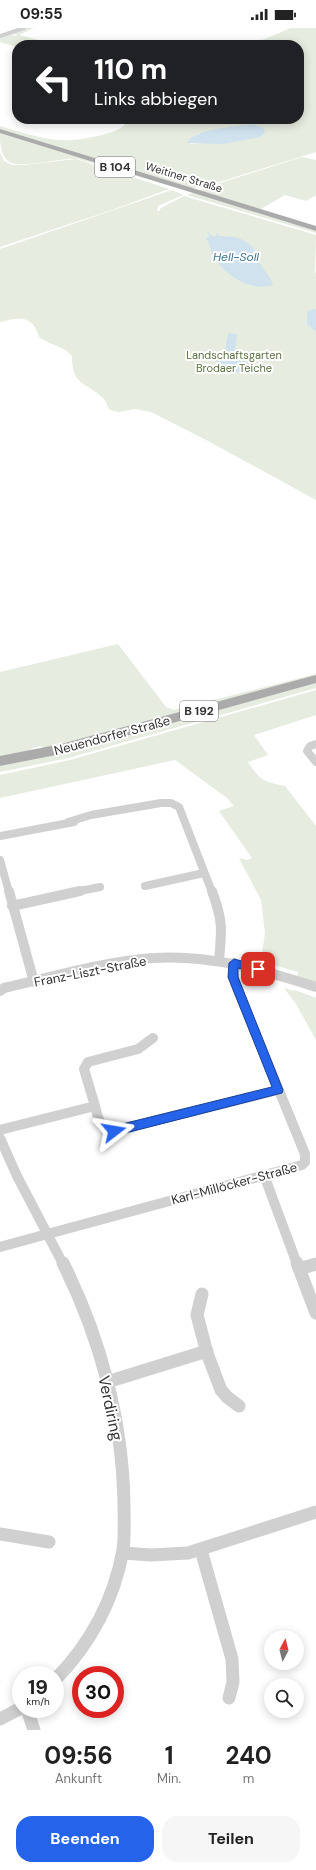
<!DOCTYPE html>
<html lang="de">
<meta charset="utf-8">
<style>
body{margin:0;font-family:"DM Sans",sans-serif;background:#f6f6f6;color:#222;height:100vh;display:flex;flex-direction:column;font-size:15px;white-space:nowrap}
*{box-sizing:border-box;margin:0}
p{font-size:13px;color:#767676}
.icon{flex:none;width:22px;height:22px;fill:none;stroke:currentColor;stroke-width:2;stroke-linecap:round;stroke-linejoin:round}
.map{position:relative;height:1702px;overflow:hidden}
.drawer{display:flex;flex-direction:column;background:#fff;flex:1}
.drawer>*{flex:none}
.banner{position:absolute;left:12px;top:12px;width:292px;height:84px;border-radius:16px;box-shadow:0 2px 10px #0003;background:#202124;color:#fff;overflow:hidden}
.needle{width:26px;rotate:7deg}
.buttons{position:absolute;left:264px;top:1602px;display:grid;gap:8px}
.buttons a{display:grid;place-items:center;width:40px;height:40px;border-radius:50%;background:#fff;box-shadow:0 2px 10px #0003;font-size:20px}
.speed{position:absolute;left:12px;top:1638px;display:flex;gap:8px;font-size:20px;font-weight:700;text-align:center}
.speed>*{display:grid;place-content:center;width:52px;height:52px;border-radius:50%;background:#fff;box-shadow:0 2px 10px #0003;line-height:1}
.speed small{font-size:10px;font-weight:400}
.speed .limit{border:6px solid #d22;background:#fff;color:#111}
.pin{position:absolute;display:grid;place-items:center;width:34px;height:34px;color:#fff;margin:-17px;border-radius:8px;box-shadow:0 2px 6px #0006}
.me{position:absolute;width:44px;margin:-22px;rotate:76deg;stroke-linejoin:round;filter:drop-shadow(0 0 3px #0008)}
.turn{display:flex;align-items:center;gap:14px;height:84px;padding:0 16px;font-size:18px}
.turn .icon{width:52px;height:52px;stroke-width:2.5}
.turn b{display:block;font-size:28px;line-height:34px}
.eta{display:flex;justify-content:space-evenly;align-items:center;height:68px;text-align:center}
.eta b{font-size:24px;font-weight:700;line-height:28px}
.button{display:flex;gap:8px;margin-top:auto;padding:8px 16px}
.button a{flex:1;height:46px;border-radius:16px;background:#2563eb;color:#fff;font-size:16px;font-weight:700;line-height:46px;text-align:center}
.button a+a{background:#f6f6f6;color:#222}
.status{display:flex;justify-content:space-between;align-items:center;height:28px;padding:0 20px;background:#fff;direction:ltr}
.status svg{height:11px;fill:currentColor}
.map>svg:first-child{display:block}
.green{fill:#e6ecdf;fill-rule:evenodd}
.water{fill:#cfe2ee}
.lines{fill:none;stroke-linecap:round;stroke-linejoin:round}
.stream{stroke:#cfe2ee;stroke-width:1.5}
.minor-far3{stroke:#d0d0d0;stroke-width:4}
.minor-far2{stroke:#d0d0d0;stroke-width:8}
.minor-far1{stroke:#d0d0d0;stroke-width:10}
.minor{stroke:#d0d0d0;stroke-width:13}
.primary{fill:#ababab;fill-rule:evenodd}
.route{fill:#2563eb;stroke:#184099}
.labels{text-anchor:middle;stroke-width:4;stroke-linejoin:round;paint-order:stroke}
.far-street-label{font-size:11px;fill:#333;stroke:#fff}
.far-park-label{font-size:11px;fill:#56703f;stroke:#fff}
.shield{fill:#fff;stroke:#707070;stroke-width:1}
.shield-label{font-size:12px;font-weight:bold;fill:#333}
.far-water-label{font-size:12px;font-style:italic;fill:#3f7597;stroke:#fff}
.street-label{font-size:13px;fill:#333;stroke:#fff}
.near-street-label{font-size:16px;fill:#333;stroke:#fff}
</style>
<div class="status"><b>09:55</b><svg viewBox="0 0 49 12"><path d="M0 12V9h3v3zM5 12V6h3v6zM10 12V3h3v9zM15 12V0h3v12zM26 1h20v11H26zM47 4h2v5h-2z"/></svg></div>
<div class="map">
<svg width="316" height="1702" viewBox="0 0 316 1702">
<rect width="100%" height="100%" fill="#fff"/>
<!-- green -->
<path class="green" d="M27,0H34L19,7L39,12L119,17H17V19L0,14V9L10,6L15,8L17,7L12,5Z
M291,0H316V124L229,151L198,160H189L0,102V98C41,110 58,118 102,107C113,104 123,101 130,91H299V17H250ZM251,96L205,115L191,116L189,112L198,106Z
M0,104L174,158V159L78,131C62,129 18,142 8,133C0,126 0,114 0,104Z
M0,125L4,133L12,137H24L76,131L169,161L112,182L0,219Z
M302,129L316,132V167L306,173L285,167L261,181L198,162Z
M172,162L183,167L160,177L158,178L157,183H159L161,180L184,168L316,207L315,244L316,246V472L210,414L151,384L135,381L119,384L110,382C107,379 107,374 104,371C86,353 72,359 72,328C64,318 53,318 42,311C38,309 38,305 36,301C29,286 13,291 0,294V221Z
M193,165L316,203V205L187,167Z
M118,616L166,679L174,682L316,646V649L113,704L44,720L40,718L33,720L29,723L0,729V644Z
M316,655V660L68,730L0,744V738L47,728Z
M316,662V687L254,707L268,727L248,734C260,752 263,754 285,758L316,798V955L297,950L298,944L261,933L265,905L261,872L239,830L247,832L252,830L219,783L234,778L227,770L175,732L0,770V747L70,732Z
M284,960L294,963L295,962L316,970V1012L296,976Z"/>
<!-- water -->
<path class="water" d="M251,96L262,99L265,102L264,106L260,109L223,116L187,115C195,100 235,99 251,96Z
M211,208C229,208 245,207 256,224C258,229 259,234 262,239C266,245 271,249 273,257C251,264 224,247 213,228C210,222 210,216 206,210Z
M316,281V304L307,296V283Z
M228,305L237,306L235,326L250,336L243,344H229L216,333L225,323Z"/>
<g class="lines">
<!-- stream -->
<path class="stream" d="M208,205L211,208
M217,206L218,208"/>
<!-- minor-far3 -->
<path class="minor-far3" d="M0,8L24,0"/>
<!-- minor-far2 -->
<path class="minor-far2" d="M316,716L310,718L307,723L316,734
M68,794L91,787L161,775H171L179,779L212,864
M0,808L74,794
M0,832L9,864
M145,858L204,845
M75,864L100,859"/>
<!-- minor-far1 -->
<path class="minor-far1" d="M9,863L34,954
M212,863C223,893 222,901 219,932
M12,878L80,863
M0,963L4,960C53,949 102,934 153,930C209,926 263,942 316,959
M95,1078L84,1041L88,1034L138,1021L153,1010
M0,1102L95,1078C98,1090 100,1102 114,1103L278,1062
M0,1110L17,1148L63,1236
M264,1147L297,1236
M0,1219L302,1137L305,1134V1126L235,955L233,944L234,935"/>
<!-- minor -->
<path class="minor" d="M297,1235L316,1285
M299,1241L316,1236
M202,1266L197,1287L207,1325L221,1362L227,1369L239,1378
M107,1354L207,1323
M0,1506L49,1514
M201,1522L232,1631L233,1654L229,1670
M123,1525L151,1527L188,1525L316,1484
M55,1652C90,1616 114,1572 123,1522C125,1507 124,1492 124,1477C123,1393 100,1309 63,1235
M27,1681L34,1702
M0,1691L21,1680"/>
<!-- primary -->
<path class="primary" d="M0,101L316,198V203L0,105Z
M316,647V655L61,726L0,738V728L61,716Z"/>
</g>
<!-- route -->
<path class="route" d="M234,931L261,938L262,941L258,945L238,940V949L283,1062L282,1065L114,1108L110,1106L109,1103L110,1100L114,1098L272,1059L228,949L229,935Z"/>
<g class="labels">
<!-- far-street labels -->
<g class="far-street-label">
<text transform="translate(184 149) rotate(17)" y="4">Weitiner Straße</text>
</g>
<!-- far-park labels -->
<g class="far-park-label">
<text x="234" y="331">Landschaftsgarten<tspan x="234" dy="13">Brodaer Teiche</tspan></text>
</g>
<!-- shield labels -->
<g class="shield">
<rect x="95" y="129" width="40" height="20" rx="3"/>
<rect x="180" y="673" width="38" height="20" rx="3"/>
</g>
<g class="shield-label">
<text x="115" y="143">B 104</text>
<text x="199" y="687">B 192</text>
</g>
<!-- far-water labels -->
<g class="far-water-label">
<text x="236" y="233">Hell-Soll</text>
</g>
<!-- street labels -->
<g class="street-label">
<text transform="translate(112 707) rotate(-15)" y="5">Neuendorfer Straße</text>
<text transform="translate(90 943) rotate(-11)" y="5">Franz-Liszt-Straße</text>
<text transform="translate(234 1155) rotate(-15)" y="5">Karl-Millöcker-Straße</text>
</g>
<!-- near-street labels -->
<g class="near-street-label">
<text transform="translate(111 1380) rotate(78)" y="6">Verdiring</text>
</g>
</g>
</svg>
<div class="buttons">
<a><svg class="needle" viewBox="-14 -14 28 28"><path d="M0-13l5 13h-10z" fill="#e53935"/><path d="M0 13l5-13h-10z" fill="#767676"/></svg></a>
<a><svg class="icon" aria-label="search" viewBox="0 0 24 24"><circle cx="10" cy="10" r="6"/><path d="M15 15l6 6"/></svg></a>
</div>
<div class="speed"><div>19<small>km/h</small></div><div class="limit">30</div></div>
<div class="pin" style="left:258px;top:941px;background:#d93025"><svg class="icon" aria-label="arrive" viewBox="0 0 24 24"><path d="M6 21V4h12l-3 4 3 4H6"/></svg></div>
<svg class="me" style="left:114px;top:1103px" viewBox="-20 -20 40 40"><path d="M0-17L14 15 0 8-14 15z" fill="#2563eb" stroke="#fff" stroke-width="4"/></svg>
<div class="banner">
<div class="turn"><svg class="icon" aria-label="left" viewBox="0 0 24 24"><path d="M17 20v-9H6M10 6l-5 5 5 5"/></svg><div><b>110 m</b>Links abbiegen</div></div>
</div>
</div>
<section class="drawer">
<div class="eta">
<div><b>09:56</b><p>Ankunft</p></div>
<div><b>1</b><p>Min.</p></div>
<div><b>240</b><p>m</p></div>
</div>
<div class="button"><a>Beenden</a><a>Teilen</a></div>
</section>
